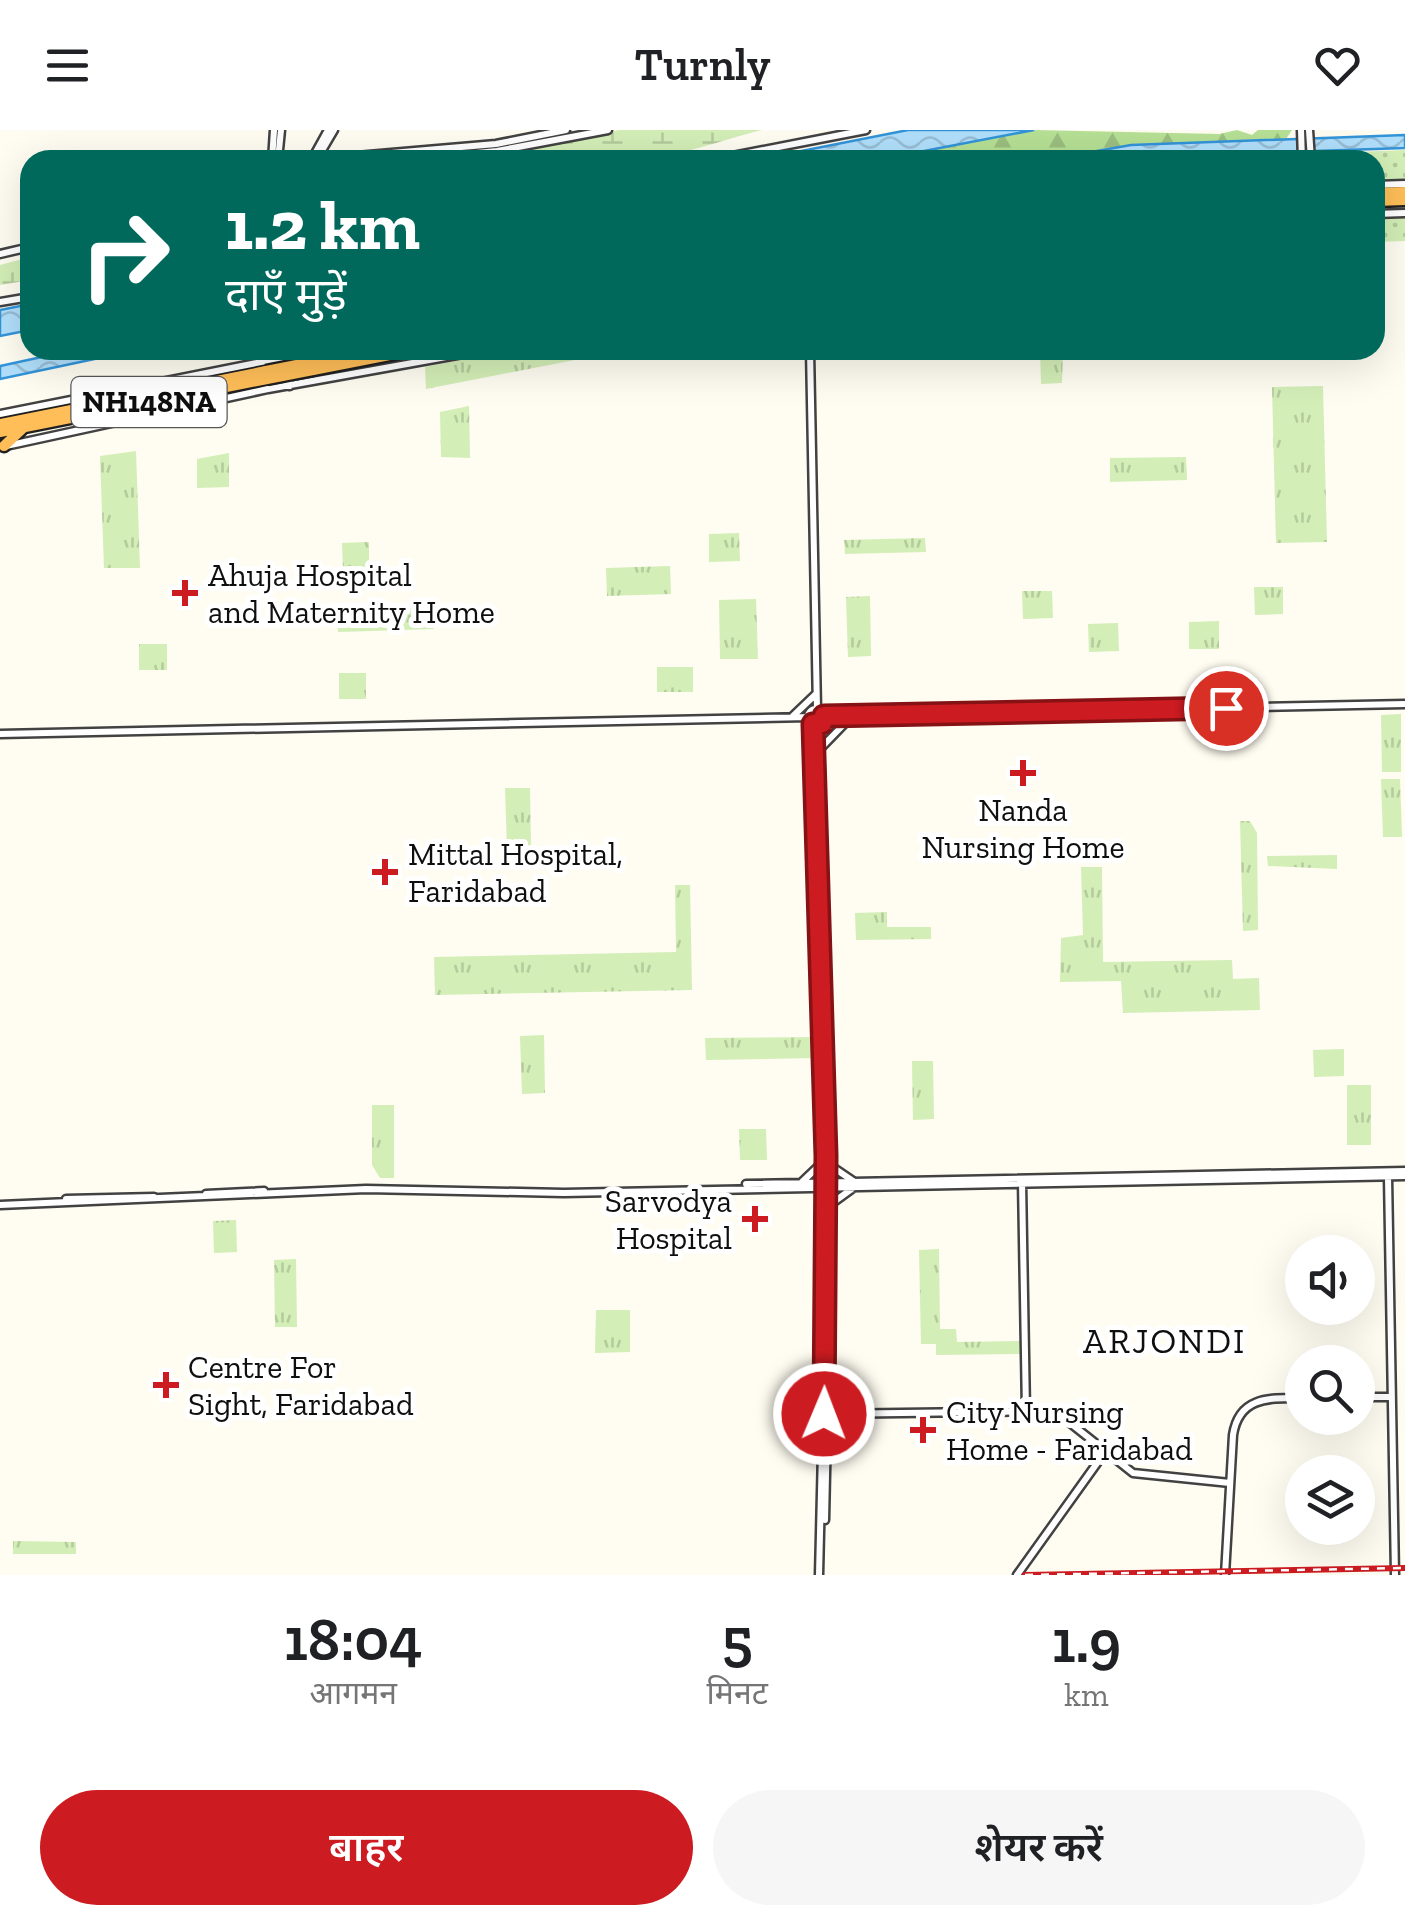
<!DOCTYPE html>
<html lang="hi">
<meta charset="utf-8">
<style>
body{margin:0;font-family:"Zilla Slab","Noto Sans Devanagari",serif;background:#f6f6f6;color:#202124;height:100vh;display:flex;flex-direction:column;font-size:38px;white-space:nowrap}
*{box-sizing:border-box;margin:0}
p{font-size:32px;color:#757577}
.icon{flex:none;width:55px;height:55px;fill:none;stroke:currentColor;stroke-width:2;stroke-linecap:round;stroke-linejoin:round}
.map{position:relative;height:1445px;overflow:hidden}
.sheet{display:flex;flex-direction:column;background:#fff;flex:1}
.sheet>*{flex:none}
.top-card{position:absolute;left:20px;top:20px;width:1365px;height:210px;border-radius:30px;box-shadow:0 10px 40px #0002;background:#00695c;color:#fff;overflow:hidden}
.controls{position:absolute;left:1285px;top:1105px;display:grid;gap:20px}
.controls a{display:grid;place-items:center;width:90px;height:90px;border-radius:50%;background:#fff;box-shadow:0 10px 40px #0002;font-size:50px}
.pin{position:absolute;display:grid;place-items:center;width:85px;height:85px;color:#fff;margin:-42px;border:5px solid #fff;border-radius:50%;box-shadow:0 2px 10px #0007}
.me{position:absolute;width:110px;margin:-55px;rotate:1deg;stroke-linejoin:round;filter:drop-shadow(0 0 8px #0008)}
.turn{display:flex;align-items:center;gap:35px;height:210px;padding:0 40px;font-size:45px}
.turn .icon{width:130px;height:130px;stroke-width:2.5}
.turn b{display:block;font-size:70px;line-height:85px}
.eta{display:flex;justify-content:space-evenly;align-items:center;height:170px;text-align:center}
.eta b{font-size:60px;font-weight:600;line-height:70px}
.cta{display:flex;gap:20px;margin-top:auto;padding:20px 40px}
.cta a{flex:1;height:115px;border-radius:60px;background:#cc1b21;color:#fff;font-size:40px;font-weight:600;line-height:115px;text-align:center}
.cta a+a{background:#f6f6f6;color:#202124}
header{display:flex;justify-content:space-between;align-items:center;height:130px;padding:0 40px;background:#fff;font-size:45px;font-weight:600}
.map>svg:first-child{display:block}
.grass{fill:url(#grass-dots)}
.forest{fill:url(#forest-firs)}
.wetland{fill:url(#wetland-marsh)}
.park{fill:url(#park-tufts)}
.water{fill:url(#water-waves);stroke:#3294d9;stroke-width:2.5}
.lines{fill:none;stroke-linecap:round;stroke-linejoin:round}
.tertiary-casing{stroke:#424242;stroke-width:11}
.trunk-casing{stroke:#202020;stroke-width:15}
.tertiary{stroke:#fff;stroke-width:6}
.trunk{stroke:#ffbe58;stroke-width:10}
.rail-casing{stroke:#cc1b21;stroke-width:6}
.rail{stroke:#fff;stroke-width:2.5;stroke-dasharray:8;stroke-linecap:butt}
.trunk-bridge-casing{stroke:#202020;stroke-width:15;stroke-linecap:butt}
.trunk-bridge{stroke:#ffbe58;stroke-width:10}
.route-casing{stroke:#851215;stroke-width:25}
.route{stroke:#cc1b21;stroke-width:18}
.poi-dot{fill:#cc1b21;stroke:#fff;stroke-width:4}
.labels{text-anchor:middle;stroke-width:10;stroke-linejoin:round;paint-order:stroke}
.shield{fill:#fff;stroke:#575757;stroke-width:2.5}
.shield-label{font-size:30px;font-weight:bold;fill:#0f0f0f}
.poi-label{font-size:32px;fill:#0f0f0f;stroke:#fff;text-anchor:start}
.neighbourhood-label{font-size:35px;letter-spacing:2.5px;fill:#0f0f0f;stroke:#fff}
</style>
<header><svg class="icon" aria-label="menu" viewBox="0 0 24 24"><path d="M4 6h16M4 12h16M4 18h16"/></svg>Turnly<svg class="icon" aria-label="heart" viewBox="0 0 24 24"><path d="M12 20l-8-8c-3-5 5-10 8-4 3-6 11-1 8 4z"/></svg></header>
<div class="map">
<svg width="1405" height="1445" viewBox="0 0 1405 1445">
<defs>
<pattern id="grass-dots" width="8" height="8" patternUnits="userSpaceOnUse" patternTransform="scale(2.5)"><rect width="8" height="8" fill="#d3eeb7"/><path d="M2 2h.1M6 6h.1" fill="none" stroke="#b4cb9c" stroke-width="1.8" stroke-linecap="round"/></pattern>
<pattern id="forest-firs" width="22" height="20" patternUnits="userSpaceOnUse" patternTransform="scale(2.5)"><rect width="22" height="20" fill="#b6e095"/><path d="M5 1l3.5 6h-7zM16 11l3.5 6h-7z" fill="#9bbf7f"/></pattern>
<pattern id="wetland-marsh" width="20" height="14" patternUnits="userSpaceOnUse" patternTransform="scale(2.5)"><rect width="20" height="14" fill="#d3eeb7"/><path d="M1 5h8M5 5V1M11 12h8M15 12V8" fill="none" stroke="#b4cb9c"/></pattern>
<pattern id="park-tufts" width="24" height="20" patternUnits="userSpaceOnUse" patternTransform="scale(2.5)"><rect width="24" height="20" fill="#d3eeb7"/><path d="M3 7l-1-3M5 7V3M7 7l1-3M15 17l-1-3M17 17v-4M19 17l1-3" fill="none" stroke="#b4cb9c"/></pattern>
<pattern id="water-waves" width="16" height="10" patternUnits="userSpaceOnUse" patternTransform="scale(2.5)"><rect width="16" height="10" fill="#b1dffb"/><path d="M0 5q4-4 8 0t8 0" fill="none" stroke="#97bed6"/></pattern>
</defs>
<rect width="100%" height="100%" fill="#fffcf1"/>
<!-- grass -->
<path class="grass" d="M1405,20V50L1375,52V30H1159Z
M1405,85V111L1375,112V87Z"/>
<!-- forest -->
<path class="forest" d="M1034,0L1219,4L1237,0L1252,5L1258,0H1292L1286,9L1131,15L1046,30H877Z"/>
<!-- wetland -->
<path class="wetland" d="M619,0H762C720,10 671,30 630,30L627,22L609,30H436L503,23Z
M30,127V150L0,155V135Z"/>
<!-- park -->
<path class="park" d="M509,220H626L426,259L425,237Z
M1040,220H1063L1062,253L1041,254Z
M1323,256L1327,412L1276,413L1272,257Z
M469,276L470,328L441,327L440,282Z
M136,321L140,438H104L100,326Z
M229,323V357L197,358V329Z
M1186,327L1187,350L1110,352V328Z
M739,403L740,431L709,432V404Z
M925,408L926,422L845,424L844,410Z
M369,412V439H343L342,413Z
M670,436L671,464L607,466L606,438Z
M1254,457H1283V484L1255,485Z
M1022,461H1052L1053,488L1023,489Z
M870,466L871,526L848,527L846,467Z
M756,469L758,529H720L719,470Z
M434,476V499L338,502L337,478Z
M1219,491V519H1189V492Z
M1118,493L1119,521L1089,522L1088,494Z
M139,514H167V540H139Z
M657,537H693V562H657Z
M339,543H366V569H339Z
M1401,584V642H1382L1381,585Z
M1381,649H1400L1402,707H1383Z
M505,658H530L531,717H507Z
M1240,691H1250L1257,703L1258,800L1243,801Z
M1337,725V739L1268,736L1267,726Z
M1081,737H1102L1103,832L1232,830L1233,849L1259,848L1260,880L1123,883L1121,851L1060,852L1061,808L1083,805Z
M675,755H690L692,860L435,865L434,827L676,822Z
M887,782V797H931V809L856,810L855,783Z
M544,905L545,963L522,964L520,906Z
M818,907V928L706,930L705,908Z
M1344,919V946L1314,947L1313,920Z
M912,931H933L934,989L913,990Z
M1347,955H1371V1015H1347Z
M372,975H394V1048H380L372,1035Z
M739,999H766L767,1030H740Z
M236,1090L237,1122L214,1123L213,1091Z
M939,1119L940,1199H956L957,1212L1021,1211V1224L936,1225V1214H921L919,1120Z
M296,1129L297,1197H275L274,1130Z
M596,1180H630V1222L595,1223Z
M13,1411L76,1412V1424H13Z"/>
<!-- water -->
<path class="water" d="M908,0H1034L877,30H756Z
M1405,5V18L1046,30L1131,15Z
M30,174V200L0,206V180Z
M74,220H137L0,249V236Z"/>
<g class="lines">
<!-- tertiary casing -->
<g class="tertiary-casing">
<path id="tertiary" d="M1301,0L1302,30
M1309,0L1311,30
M312,29L328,0
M317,29L334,0
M272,30L274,0
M278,30L281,0
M310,30L496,14L566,0
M407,30L497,21L608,0
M712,30L866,0
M1375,55L1405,54
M1375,84L1405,83
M0,124L30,117
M0,172L30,167
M282,220L290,256
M810,220L817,579
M0,284L322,220
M6,316L268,259L485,220
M808 587a8 8 0 1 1 16 0a8 8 0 1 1-16 0Z
M793,586L816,564
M824,586L1405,574
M0,604L808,587
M817,622L850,588
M828,1034L856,1053
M1388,1047L1395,1445
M802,1052L824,1031
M1022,1052L1026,1281
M746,1054L1405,1041
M830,1057L831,1095
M206,1064L264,1061
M66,1069L154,1067
M831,1074L853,1058
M0,1075L366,1059L564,1063L1405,1046
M1358,1267H1391
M824,1284L1055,1281L1133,1343L1230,1353
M825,1390L831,1117
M819,1445L827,1113L816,617L823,591
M1017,1445L1105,1322
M1225,1445L1233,1305C1239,1266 1270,1268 1302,1268"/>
</g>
<!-- trunk casing -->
<g class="trunk-casing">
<path id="trunk" d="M1375,63L1405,62
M1375,71L1405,70
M312,232L378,220
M313,240L415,220
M0,294L266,241
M0,302L267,249
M4,316L23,298"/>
</g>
<!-- tertiary -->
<use href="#tertiary" class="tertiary"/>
<!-- trunk -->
<use href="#trunk" class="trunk"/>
<!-- rail casing -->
<g class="rail-casing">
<path id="rail" d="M1025,1445L1405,1438"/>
</g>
<!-- rail -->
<use href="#rail" class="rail"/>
<!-- trunk-bridge casing -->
<g class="trunk-bridge-casing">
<path id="trunk-bridge" d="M266,241L312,232
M267,249L313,240"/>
</g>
<!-- trunk-bridge -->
<use href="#trunk-bridge" class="trunk-bridge"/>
</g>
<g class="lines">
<!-- route casing -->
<g class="route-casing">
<path id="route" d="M824,1284L826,1026L813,594L822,593L824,586L1226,578"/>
</g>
<!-- route -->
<use href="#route" class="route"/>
</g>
<!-- markers -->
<g class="poi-dot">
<path d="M180 448h10v10h10v10h-10v10h-10v-10h-10v-10h10z"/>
<path d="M1018 628h10v10h10v10h-10v10h-10v-10h-10v-10h10z"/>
<path d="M380 727h10v10h10v10h-10v10h-10v-10h-10v-10h10z"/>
<path d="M750 1074h10v10h10v10h-10v10h-10v-10h-10v-10h10z"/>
<path d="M161 1240h10v10h10v10h-10v10h-10v-10h-10v-10h10z"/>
<path d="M918 1285h10v10h10v10h-10v10h-10v-10h-10v-10h10z"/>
</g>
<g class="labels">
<!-- shield labels -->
<rect class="shield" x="71.5" y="247" width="155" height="50" rx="8"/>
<g class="shield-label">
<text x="149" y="282">NH148NA</text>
</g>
<!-- poi labels -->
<g class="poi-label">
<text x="208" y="456">Ahuja Hospital<tspan x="208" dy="37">and Maternity Home</tspan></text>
<text x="1023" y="691" text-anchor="middle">Nanda<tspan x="1023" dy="37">Nursing Home</tspan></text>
<text x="408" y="735">Mittal Hospital,<tspan x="408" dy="37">Faridabad</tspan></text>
<text x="732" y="1082" text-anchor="end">Sarvodya<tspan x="732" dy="37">Hospital</tspan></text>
<text x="188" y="1248">Centre For<tspan x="188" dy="37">Sight, Faridabad</tspan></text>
<text x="946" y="1293">City Nursing<tspan x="946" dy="37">Home - Faridabad</tspan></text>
</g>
<!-- neighbourhood labels -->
<g class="neighbourhood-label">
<text x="1165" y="1223">ARJONDI</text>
</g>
</g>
</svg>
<div class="controls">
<a><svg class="icon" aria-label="sound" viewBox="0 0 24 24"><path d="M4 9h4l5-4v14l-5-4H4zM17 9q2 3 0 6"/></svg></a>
<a><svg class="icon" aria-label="search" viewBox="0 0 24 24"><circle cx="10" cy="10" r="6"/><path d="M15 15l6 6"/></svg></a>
<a><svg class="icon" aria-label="layers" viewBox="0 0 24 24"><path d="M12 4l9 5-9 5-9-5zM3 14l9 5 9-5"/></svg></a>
</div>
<div class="pin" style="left:1226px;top:578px;background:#d93025"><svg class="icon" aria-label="arrive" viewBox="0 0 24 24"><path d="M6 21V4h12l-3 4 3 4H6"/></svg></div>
<svg class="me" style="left:824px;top:1284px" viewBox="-20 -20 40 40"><circle r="17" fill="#cc1b21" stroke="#fff" stroke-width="3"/><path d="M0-11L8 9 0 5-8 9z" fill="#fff"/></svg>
<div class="top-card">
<div class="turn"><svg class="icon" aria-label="right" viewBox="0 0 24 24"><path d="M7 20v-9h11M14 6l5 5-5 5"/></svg><div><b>1.2 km</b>दाएँ मुड़ें</div></div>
</div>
</div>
<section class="sheet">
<div class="eta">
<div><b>18:04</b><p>आगमन</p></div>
<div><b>5</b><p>मिनट</p></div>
<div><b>1.9</b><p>km</p></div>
</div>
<div class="cta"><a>बाहर</a><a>शेयर करें</a></div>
</section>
